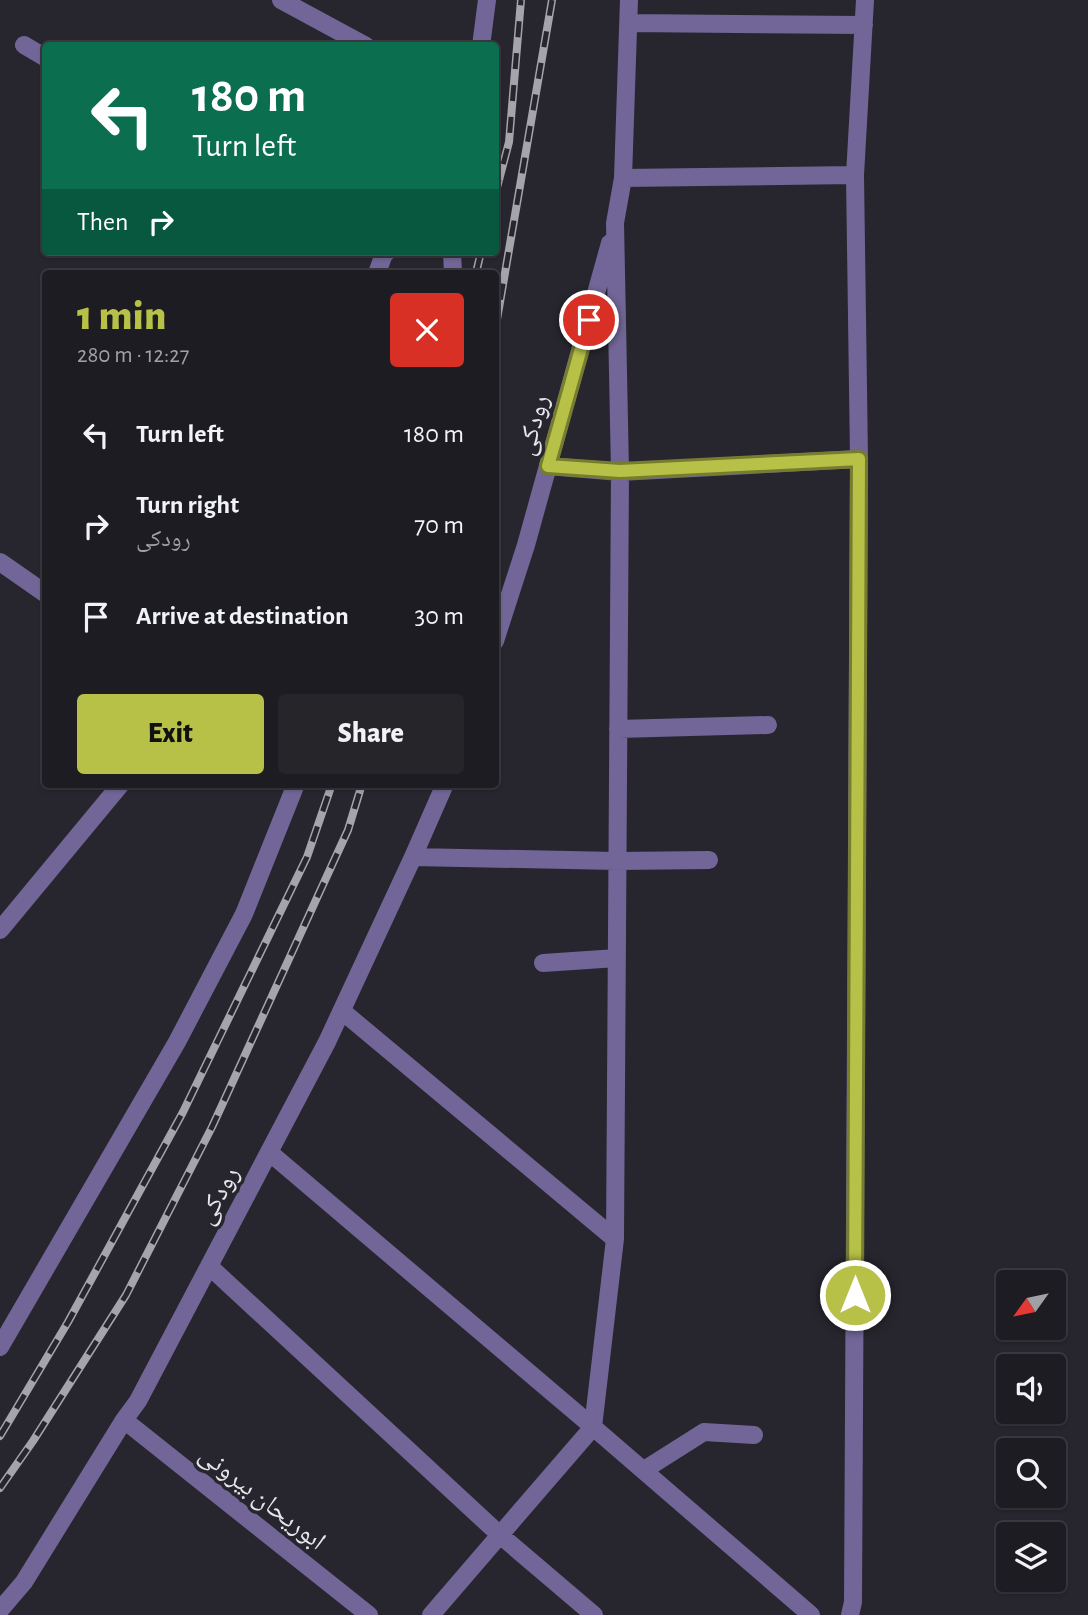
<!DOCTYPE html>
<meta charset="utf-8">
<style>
body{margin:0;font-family:"Alegreya Sans","Noto Naskh Arabic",sans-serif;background:#25252a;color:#f1f3f6;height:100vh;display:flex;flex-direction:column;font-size:26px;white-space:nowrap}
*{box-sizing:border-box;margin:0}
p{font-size:23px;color:#a0a1a5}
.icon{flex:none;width:38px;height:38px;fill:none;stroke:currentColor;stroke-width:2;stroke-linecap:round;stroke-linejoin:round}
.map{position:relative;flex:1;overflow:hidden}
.drawer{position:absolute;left:42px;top:270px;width:457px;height:518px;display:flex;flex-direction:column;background:#1d1c22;border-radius:7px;box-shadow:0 2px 5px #0004,0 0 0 2px #3b3a40}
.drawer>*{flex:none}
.top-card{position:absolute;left:42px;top:42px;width:457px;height:214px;border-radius:7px;box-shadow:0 2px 5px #0004,0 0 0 2px #3b3a40;background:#0b6e4f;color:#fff;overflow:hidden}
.needle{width:46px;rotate:237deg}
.buttons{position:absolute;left:996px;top:1270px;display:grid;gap:14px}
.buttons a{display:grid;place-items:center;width:70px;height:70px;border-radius:7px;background:#1d1c22;box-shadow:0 2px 5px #0004,0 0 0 2px #3b3a40;font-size:35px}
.pin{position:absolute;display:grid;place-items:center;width:60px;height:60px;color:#fff;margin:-30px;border:4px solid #fff;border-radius:50%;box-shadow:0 2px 7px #0007}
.me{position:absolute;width:77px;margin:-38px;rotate:0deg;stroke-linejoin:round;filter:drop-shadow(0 0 5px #0008)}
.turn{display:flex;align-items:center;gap:24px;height:147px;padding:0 35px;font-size:32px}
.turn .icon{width:91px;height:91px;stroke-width:2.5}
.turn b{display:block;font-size:49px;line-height:60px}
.then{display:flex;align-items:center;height:66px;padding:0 35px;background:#0003;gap:14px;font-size:26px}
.round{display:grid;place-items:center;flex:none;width:74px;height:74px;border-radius:7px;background:#25252a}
.summary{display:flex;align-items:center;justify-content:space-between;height:119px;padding:0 35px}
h1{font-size:42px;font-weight:800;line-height:52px;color:#b7c148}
.primary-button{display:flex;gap:14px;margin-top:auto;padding:14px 35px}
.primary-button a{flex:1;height:80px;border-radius:7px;background:#b7c148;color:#111;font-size:28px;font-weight:800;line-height:80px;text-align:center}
.primary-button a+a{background:#25252a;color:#f1f3f6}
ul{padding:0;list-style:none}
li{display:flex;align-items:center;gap:21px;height:91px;padding:0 35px}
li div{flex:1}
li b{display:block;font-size:26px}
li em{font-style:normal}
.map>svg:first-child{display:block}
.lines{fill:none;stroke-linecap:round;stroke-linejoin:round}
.minor{stroke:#716697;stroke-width:18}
.rail-casing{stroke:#a5a4ab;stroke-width:8}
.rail{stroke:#27262e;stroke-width:5;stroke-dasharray:16;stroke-linecap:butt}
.route-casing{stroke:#777d2f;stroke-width:18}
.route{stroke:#b7c148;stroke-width:12}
.labels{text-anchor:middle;stroke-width:7;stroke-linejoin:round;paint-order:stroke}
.street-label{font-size:26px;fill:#e7e6ec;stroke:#27262e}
</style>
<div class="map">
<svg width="1088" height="1615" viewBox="0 0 1088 1615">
<rect width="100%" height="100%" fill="#27262e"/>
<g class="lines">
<!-- minor -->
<path class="minor" d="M281,0L366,46
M629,23L864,25
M24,45L46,58
M481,46L487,0
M623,178L855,175
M452,252L453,273
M377,273L384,254L387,252
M548,466L620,472L859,459
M0,562L46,594
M495,641L526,545L610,243
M618,729L768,725
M413,857L617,861L709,860
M0,930L121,784
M543,963L617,958
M342,1011L615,1239
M269,1152L593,1427L811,1615
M209,1266L500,1535L594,1615
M0,1347L177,1042L244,914L296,784
M124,1420L369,1615
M644,1470L704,1432L754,1435
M0,1610L24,1582L124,1420L138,1401L327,1042L413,857L445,784
M431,1615L593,1427L615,1239L620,472L615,223L623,178L629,0
M850,1615L853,1602L859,459L855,175L865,0"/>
<!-- rail casing -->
<g class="rail-casing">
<path id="rail" d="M495,195L509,142L521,0
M476,273L481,252
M495,331L552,0
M0,1436L68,1322L183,1112L307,857L332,784
M0,1488L33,1441L126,1295L212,1127L348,830L362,784"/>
</g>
<!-- rail -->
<use href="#rail" class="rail"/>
</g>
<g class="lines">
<!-- route casing -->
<g class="route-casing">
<path id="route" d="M589,320L548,466L620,471L859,459L855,1295"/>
</g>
<!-- route -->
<use href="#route" class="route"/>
</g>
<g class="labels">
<!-- street labels -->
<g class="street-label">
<text transform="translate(532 425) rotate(-75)" y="9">رودکی</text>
<text transform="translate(217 1195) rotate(-62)" y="9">رودکی</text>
<text transform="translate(263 1497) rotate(38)" y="9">ابوریحان بیرونی</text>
</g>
</g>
</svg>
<div class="buttons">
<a><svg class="needle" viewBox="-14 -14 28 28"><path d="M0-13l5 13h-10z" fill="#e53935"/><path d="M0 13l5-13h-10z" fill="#a0a1a5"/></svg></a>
<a><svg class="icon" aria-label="sound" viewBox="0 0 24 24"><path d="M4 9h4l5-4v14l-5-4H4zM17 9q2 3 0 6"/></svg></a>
<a><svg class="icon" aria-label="search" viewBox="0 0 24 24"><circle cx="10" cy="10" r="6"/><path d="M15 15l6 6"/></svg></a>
<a><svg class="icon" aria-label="layers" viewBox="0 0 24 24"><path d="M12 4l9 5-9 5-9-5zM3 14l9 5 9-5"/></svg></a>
</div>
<div class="pin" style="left:589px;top:320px;background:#d93025"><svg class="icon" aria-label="arrive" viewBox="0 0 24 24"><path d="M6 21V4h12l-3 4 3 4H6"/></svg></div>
<svg class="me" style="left:855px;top:1295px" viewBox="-20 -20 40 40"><circle r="17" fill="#b7c148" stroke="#fff" stroke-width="3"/><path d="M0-11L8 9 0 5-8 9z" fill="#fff"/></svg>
<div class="top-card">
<div class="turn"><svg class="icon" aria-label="left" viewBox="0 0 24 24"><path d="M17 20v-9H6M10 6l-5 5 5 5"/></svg><div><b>180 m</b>Turn left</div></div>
<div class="then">Then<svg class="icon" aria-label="right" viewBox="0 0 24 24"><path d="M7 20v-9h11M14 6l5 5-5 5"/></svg></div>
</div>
<section class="drawer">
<div class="summary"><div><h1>1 min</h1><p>280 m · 12:27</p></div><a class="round" style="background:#d93025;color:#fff"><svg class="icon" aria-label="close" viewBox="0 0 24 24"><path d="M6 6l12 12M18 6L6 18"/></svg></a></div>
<ul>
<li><svg class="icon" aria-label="left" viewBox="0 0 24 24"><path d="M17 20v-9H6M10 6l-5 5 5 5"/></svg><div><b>Turn left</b></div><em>180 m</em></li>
<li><svg class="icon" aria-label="right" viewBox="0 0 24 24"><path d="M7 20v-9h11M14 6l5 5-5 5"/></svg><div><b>Turn right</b><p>رودکی</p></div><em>70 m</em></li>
<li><svg class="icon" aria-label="arrive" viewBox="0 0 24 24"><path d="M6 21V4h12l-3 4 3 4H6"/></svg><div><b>Arrive at destination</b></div><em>30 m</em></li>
</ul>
<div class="primary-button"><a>Exit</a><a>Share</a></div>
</section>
</div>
